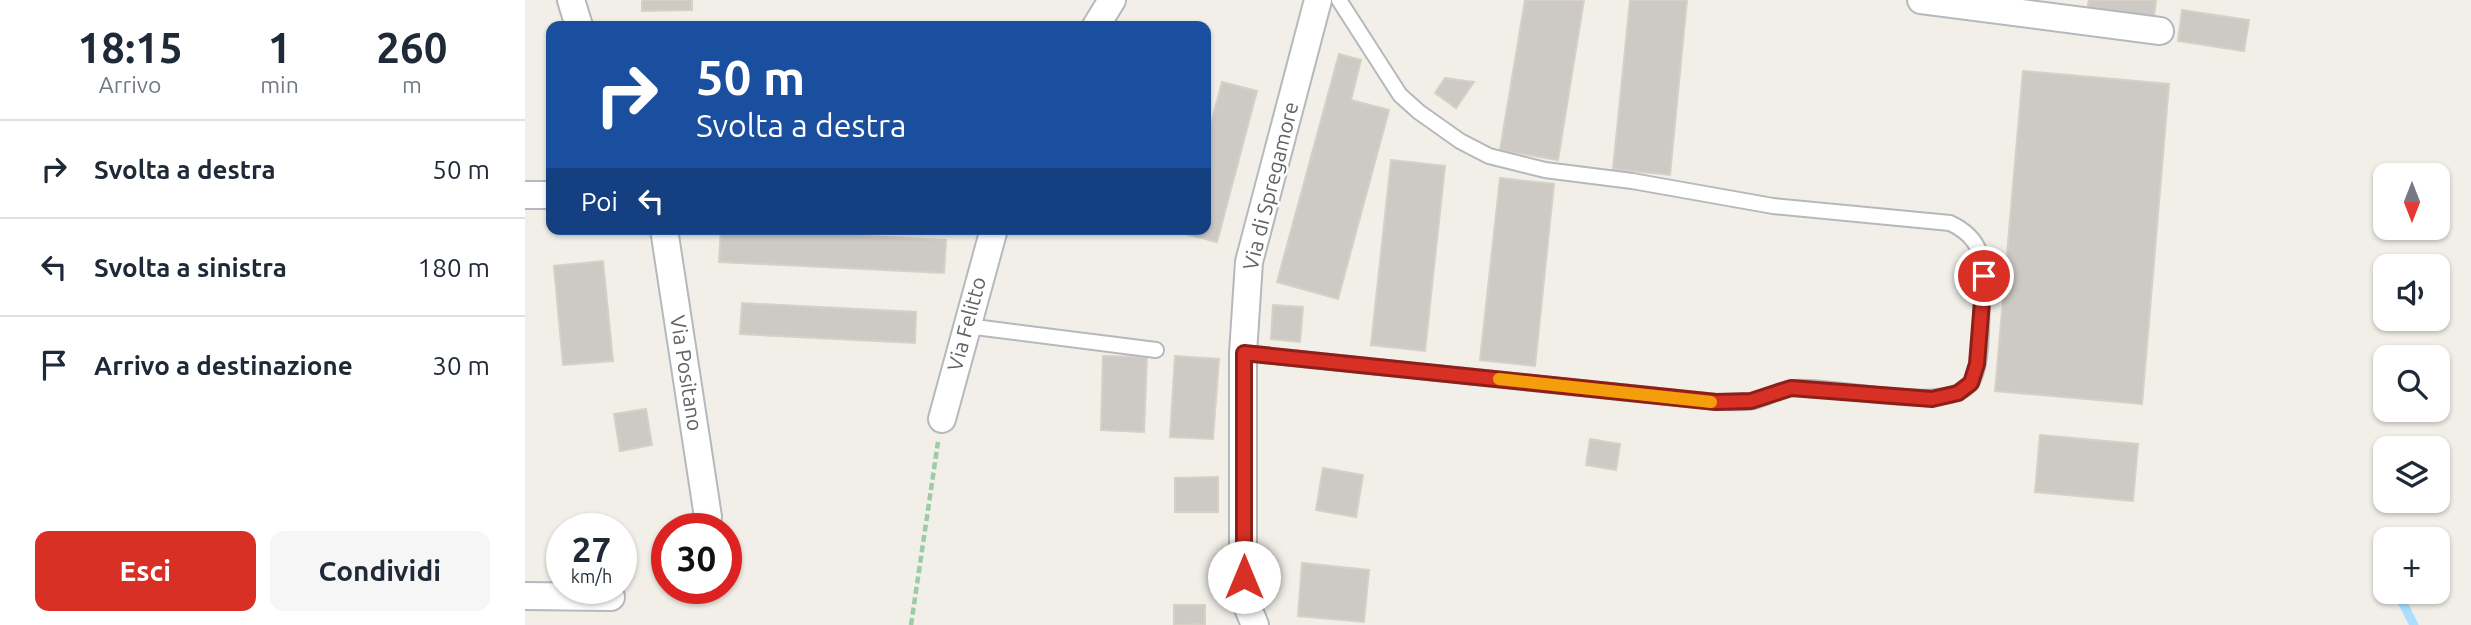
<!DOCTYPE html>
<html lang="it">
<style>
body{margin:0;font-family:Ubuntu,sans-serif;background:#f6f6f7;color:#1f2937;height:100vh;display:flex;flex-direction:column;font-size:26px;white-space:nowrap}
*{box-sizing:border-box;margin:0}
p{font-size:23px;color:#747a83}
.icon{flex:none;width:38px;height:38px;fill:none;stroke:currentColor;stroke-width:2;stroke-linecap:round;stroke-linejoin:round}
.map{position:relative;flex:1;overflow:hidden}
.side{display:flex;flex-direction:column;background:#fff;width:525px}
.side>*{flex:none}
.top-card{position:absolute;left:21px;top:21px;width:665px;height:214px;border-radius:14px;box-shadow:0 2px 5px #0004;background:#1a4fa0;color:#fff;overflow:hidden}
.needle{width:46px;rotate:180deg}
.fabs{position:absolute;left:1848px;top:163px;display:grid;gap:14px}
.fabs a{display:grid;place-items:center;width:77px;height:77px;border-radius:14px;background:#fff;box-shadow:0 2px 5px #0004;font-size:35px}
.speed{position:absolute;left:21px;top:513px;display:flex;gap:14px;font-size:35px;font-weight:700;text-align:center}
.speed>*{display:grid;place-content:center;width:91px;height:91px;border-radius:50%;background:#fff;box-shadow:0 2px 5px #0004;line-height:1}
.speed small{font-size:18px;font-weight:400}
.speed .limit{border:10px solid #d22;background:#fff;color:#111}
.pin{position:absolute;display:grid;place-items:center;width:60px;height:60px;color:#fff;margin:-30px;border:4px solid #fff;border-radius:50%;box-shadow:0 2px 7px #0007}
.me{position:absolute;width:77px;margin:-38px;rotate:0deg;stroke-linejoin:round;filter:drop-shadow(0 0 5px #0008)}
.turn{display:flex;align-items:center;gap:24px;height:147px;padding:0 35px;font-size:32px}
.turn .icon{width:91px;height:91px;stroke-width:2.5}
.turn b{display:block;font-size:49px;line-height:60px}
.then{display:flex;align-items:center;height:66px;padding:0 35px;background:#0003;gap:14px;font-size:26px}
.eta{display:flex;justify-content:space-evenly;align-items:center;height:119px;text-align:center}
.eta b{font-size:42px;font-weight:600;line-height:49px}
.cta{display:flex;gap:14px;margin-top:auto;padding:14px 35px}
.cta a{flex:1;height:80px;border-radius:14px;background:#d93025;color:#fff;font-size:28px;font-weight:600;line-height:80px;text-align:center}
.cta a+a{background:#f6f6f7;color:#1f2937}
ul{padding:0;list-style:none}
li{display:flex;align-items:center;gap:21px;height:98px;padding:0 35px;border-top:2px solid #e0e1e3}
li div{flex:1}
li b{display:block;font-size:26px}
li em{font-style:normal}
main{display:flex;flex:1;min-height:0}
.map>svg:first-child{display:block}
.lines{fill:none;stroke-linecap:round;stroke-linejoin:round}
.stream{stroke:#aadfff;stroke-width:9}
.building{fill:#cdc9c4;stroke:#d7d0c5;stroke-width:2}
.service-casing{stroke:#b5b8bc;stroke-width:18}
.minor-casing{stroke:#b5b8bc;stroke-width:30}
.path{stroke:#9bcca6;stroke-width:4.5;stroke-dasharray:7 3.5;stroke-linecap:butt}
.service{stroke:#fff;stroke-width:14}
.minor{stroke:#fff;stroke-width:26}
.route-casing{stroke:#8d1f18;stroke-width:18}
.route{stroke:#d93025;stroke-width:12}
.slow{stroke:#f59e0b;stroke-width:12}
.labels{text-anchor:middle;stroke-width:5;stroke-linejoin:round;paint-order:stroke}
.street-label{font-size:21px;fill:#5f6468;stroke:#fff}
</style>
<main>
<section class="side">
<div class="eta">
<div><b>18:15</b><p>Arrivo</p></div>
<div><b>1</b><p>min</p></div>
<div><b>260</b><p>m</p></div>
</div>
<ul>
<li><svg class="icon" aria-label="right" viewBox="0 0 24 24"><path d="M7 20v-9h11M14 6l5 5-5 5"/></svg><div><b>Svolta a destra</b></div><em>50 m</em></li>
<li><svg class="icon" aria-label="left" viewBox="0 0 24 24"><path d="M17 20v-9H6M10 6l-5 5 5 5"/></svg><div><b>Svolta a sinistra</b></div><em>180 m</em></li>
<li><svg class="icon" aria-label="arrive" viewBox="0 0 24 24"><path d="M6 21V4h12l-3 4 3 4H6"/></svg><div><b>Arrivo a destinazione</b></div><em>30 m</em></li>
</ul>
<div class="cta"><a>Esci</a><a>Condividi</a></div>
</section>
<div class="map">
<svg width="1946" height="625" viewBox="0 0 1946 625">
<rect width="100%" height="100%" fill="#f1efe8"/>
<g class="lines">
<!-- stream -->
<path class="stream" d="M1872,592L1889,625"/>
</g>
<!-- building -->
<path class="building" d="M117,0H167V10L117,11Z
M1000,0H1059L1033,160L975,150Z
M1105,0H1162L1145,175L1088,169Z
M1564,0H1631L1629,17L1562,9Z
M1657,10L1724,20L1719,51L1653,41Z
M814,54L836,60L826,100L864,110L813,299L752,282Z
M1498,71L1644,84L1617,404L1470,391Z
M920,78L949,82L931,108L910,93Z
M697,82L732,91L692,242L657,233L658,229H681V143Z
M866,160L920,166L900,351L846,345Z
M975,178L1029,184L1010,366L955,360Z
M196,229L421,240L419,273L194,262Z
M78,261L88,361L38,365L29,266Z
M217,303L391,312L390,343L215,334Z
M748,305L778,307L775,342L746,339Z
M578,356L622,357L619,432L576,430Z
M650,356L694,359L688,439L645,437Z
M121,409L127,445L95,451L89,414Z
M1515,435L1613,444L1608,501L1510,492Z
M1065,439L1095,444L1091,470L1061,465Z
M798,468L838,475L831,517L791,510Z
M693,477V512H650V478Z
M777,563L844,570L839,622L773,616Z
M649,605H680V624L649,625Z"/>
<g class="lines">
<!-- service casing -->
<g class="service-casing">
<path id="service" d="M442,326L631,350
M718,353L1191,402C1203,402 1217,403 1229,401C1242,398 1256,389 1269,388C1307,384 1423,415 1446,383C1458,365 1456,316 1457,293C1460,260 1457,238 1425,223L1248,206L1107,181L1020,170L964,156L935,141L894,112L875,95L814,0"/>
</g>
<!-- minor casing -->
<g class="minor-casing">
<path id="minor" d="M46,0L54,26
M1396,0L1635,31
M571,26L587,0
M0,195H26
M139,229L183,517
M417,419L469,229
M0,596L86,597
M730,625L723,608L718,577V353L724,262L793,0"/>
</g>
<!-- path -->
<path class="path" d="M386,625L413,442"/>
<!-- service -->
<use href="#service" class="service"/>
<!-- minor -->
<use href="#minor" class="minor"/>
</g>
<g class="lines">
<!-- route casing -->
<g class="route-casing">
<path id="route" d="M719,577V353L1191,402L1226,401L1266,388L1407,399L1433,393L1446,383L1452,364L1459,276"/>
</g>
<!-- route -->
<use href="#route" class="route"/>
<!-- slow -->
<path class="slow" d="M974,379L1186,402"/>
</g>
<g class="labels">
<!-- street labels -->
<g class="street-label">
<text transform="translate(746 186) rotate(-76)" y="7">Via di Spregamore</text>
<text transform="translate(442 324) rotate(-75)" y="7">Via Felitto</text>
<text transform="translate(161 373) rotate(81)" y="7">Via Positano</text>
</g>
</g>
</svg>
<div class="fabs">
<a><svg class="needle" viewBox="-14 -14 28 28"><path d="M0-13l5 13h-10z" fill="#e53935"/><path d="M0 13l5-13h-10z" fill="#747a83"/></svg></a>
<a><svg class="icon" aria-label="sound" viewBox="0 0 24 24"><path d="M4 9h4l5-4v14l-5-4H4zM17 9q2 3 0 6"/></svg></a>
<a><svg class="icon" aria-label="search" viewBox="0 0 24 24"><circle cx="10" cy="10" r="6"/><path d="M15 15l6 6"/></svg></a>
<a><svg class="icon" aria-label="layers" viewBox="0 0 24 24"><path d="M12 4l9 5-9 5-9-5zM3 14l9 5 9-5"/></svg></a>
<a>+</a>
</div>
<div class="speed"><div>27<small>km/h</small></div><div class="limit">30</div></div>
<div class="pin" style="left:1459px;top:276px;background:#d93025"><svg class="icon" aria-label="arrive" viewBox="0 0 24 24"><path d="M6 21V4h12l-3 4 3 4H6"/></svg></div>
<svg class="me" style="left:719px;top:577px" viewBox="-20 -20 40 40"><circle r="19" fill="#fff"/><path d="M0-13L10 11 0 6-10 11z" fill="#d93025"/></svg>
<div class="top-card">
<div class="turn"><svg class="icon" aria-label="right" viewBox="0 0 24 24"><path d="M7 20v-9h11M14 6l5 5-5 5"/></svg><div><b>50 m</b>Svolta a destra</div></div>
<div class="then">Poi<svg class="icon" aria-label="left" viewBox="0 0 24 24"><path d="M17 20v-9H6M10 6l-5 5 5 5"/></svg></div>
</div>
</div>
</main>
